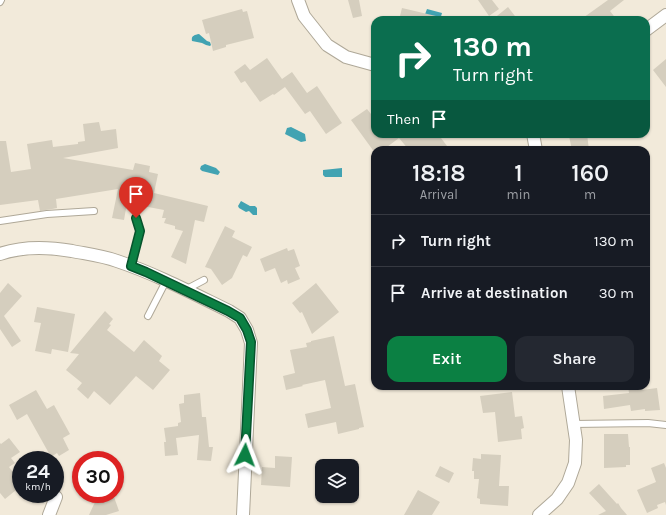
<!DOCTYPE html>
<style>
body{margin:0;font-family:Karla,sans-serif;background:#242831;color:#f1f3f6;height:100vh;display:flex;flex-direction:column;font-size:15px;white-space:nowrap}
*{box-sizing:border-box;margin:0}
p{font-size:13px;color:#9ea1a6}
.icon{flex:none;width:22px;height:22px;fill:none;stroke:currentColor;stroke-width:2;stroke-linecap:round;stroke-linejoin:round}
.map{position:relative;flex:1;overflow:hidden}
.drawer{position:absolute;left:371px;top:146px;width:279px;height:244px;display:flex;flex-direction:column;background:#171b24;border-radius:12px;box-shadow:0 1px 3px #0004}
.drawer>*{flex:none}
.guide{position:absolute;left:371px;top:16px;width:279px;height:122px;border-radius:12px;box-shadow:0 1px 3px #0004;background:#0b6e4f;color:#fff;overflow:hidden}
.tools{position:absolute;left:315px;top:459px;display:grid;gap:8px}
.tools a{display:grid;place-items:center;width:44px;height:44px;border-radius:8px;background:#171b24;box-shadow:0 1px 3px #0004;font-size:20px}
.speed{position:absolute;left:12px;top:451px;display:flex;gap:8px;font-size:20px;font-weight:700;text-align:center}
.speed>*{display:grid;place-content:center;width:52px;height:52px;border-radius:50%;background:#171b24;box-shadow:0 1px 3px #0004;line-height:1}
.speed small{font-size:10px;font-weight:400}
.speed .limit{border:6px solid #d22;background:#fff;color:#111}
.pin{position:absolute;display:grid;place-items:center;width:34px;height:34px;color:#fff;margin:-41px -17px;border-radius:50% 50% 50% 0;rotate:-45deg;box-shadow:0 0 4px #0007}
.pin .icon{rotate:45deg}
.me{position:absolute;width:44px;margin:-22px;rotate:3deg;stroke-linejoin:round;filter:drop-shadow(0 0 3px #0008)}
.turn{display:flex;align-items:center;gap:14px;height:84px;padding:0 16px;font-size:18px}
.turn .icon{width:52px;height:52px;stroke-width:2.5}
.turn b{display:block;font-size:28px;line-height:34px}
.then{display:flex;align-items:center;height:38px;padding:0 16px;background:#0003;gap:8px;font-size:15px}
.eta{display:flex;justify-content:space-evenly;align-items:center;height:68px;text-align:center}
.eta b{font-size:24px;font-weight:600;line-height:28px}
.button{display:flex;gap:8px;margin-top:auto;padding:8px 16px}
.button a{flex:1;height:46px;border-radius:12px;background:#0b8043;color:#fff;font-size:16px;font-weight:600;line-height:46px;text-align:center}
.button a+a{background:#242831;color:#f1f3f6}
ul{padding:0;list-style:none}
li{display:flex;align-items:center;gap:12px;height:52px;padding:0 16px;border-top:1px solid #363941}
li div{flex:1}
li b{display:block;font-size:15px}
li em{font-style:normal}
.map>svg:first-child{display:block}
.water{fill:#42a3b2}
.building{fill:#d5cebe}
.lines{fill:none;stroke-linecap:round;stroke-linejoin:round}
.service-casing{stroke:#afa898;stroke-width:8}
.minor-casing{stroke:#afa898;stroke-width:14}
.service{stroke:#fff;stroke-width:6}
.minor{stroke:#fff;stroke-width:12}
.route-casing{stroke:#07532c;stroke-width:10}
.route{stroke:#0b8043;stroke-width:7}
</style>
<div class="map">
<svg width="666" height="515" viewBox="0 0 666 515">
<rect width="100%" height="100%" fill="#f2eada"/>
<!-- water -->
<path class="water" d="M427,9L442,13L440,20L424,17Z
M199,34L207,41L210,42L211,45L210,46L206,45L202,43L192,41C191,36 194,35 199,34Z
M291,127L305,134L306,141L301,142L285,134L287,128Z
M205,164L216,168L220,172L218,175L202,171L200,169L201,166Z
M342,168V177H325L323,175V170Z
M241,201L250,206H255L257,208V215H253L249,211L246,212L239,208L238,206Z"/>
<!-- building -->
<path class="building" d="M348,0H359L362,16L353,18Z
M478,0H492L499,9L489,16Z
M608,0H624L610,11L617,20H580Z
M508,7L518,20H492Z
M402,8L436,16V20H399Z
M242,9L243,12L247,11L254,38L226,45V47L213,51L209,33L206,34L202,20Z
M267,58L282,79L292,72L307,93L317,86L342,123L326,134L310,111L305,114L285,87L274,95L273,94L260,102L245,81L241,83L234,72L245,64L250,70Z
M666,59V87L653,70Z
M367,109L375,119V134H438L450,150H409L399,138L383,150H375V153L351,120Z
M99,122L101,131L116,129L118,148L63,158L133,170L135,163L150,166L149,172L158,174L154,193L208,206L204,222L195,220L186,264L171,257L183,231L175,229V226L164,223L166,218H162L164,210L127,203L124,220L112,218L118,189L56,199L57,208L52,209L40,211L38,200L0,205V141H6L11,172L31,169L27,144L52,140L53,147L78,144V142L85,141L83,124Z
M579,134H587L589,150H572L569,136Z
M225,226L235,231L232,237L252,247L247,257L243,255L232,278L222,285L211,269L205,267Z
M287,248L288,251L294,249L300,266L295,268L300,279L288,284L287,280L281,283L275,268L265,272L260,259Z
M8,283L22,296L4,316L21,341L12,347L0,329V293Z
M316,283L339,312L312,334L302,312L300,313L292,303Z
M37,307L75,314L68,352L52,349L51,354L35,351L41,323L34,322Z
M105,311L113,319L109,324L111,325L107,330L134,352L144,340L162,356L159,361L170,370L153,390L136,376L110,405L94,391L88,399L77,389L82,383L66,370L79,354L70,353Z
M334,336L345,386L355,384L364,427L359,428V429L338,434L336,422L308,428L305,414L331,408L325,380L302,385L303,386L286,390L283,376L295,373L290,350L307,347L306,343L311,342V341Z
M628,386H642V390L657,388L660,410L645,411V409L631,411L630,405L604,409L603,396L629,393Z
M36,390L47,409L54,405L70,434L63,438L69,450L59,456L57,453L51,457L27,414L17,420L9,405Z
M512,392L515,417L522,416L524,428L521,429L522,439L498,442L495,412L483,413L480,396Z
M200,393L202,417H206L209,447H213L211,461L197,460L199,435L176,438L178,455L165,456L164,442H166L164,428L178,426V423L181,422L179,404L184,403V395Z
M604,434H628L629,447H630V465H626V467L604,468Z
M9,438L20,452L11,458L15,463L9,467L21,483V486L5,499L0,493V443L1,444Z
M481,454L501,455L499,486H509L508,506L480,504V499L477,498L479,479H474V471H472L473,458L481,459Z
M275,456L292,457L290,487L261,485L262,467L275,468Z
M664,463L666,468V505L665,502L657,505L658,508L647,513L637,490L656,482L651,468Z
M440,466L454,473L449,483L435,476Z
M599,484L617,504L618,503L621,508L627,515H598L606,511L589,493Z
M418,490L440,502L432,515H404Z
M92,494H113L119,511L106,515H89L95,502Z"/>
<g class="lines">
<!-- service casing -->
<g class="service-casing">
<path id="service" d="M0,2L1,0
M0,221L47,214L94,211
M131,266L140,231L136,218
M185,290L204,280
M148,316L166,281
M573,424L648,423L666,425"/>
</g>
<!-- minor casing -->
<g class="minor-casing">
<path id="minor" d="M298,0L304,16L327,45L346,57L375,65
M646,30L666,15
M533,134L536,150
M0,254C23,246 49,247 72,251C87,254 103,256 117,261C156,274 192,293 229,311L240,318L247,330L251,343L243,515
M49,515L56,497
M539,515L557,499L568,483L575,463L576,440L568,386"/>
</g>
<!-- service -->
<use href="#service" class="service"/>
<!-- minor -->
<use href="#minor" class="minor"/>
</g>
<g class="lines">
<!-- route casing -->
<g class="route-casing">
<path id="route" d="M136,218L140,231L131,266L146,272L228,311L240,318L247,330L251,342L245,455"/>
</g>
<!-- route -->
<use href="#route" class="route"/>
</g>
</svg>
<div class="tools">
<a><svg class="icon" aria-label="layers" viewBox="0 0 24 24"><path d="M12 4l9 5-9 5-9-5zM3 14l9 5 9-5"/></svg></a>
</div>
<div class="speed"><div>24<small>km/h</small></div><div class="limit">30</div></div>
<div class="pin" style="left:136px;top:218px;background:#d93025"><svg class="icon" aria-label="arrive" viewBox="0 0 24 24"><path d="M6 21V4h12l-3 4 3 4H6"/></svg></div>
<svg class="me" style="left:245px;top:455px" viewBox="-20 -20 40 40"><path d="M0-17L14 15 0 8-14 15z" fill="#0b8043" stroke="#fff" stroke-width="4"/></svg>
<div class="guide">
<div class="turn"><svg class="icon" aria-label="right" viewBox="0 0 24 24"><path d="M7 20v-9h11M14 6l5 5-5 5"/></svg><div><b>130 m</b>Turn right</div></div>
<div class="then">Then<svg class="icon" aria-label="arrive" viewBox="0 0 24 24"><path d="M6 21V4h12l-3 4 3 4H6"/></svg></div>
</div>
<section class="drawer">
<div class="eta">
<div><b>18:18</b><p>Arrival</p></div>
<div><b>1</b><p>min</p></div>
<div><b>160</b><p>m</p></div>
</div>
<ul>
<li><svg class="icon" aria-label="right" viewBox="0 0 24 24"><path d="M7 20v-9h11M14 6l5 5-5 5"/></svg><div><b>Turn right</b></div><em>130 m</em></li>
<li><svg class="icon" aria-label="arrive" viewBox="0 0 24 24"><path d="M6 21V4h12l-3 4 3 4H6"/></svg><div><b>Arrive at destination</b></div><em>30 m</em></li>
</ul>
<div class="button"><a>Exit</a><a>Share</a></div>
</section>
</div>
